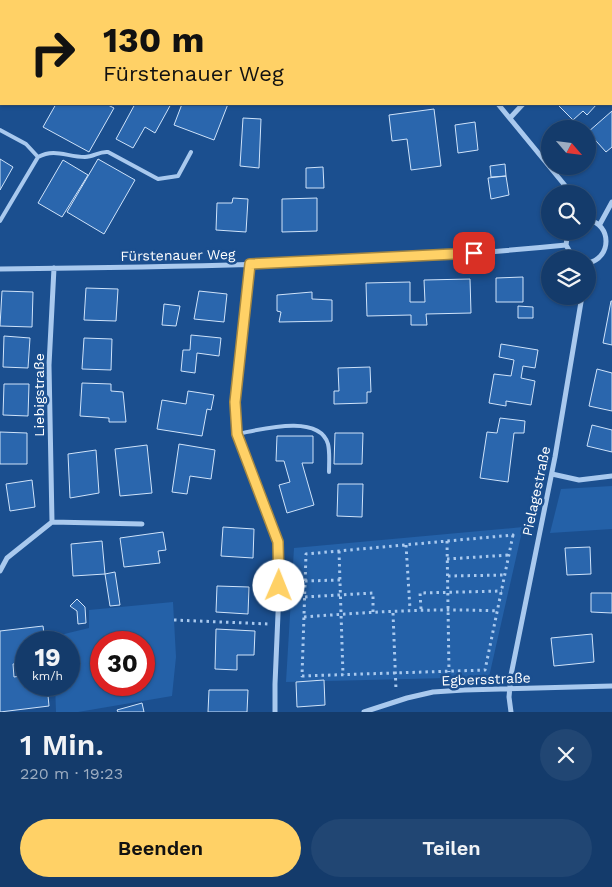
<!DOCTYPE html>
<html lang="de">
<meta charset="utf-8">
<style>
body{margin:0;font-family:"Work Sans",sans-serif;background:#214673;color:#f1f3f6;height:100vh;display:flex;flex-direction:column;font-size:19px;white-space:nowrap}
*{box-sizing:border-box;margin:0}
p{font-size:16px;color:#9dadc1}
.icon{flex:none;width:28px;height:28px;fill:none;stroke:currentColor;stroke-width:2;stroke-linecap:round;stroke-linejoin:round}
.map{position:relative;height:712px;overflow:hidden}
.side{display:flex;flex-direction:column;background:#143b6b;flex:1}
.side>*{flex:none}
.guide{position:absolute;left:0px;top:0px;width:612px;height:105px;box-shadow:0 1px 4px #0004,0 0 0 1px #33557e;background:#ffd166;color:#111;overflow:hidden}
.needle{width:32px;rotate:118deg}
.buttons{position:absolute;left:541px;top:120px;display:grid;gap:10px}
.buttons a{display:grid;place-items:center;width:55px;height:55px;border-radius:50%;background:#143b6b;box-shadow:0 1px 4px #0004,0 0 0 1px #33557e;font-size:25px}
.speed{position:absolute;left:15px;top:631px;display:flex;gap:10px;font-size:25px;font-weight:700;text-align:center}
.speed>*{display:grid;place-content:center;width:65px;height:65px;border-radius:50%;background:#143b6b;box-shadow:0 1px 4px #0004,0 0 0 1px #33557e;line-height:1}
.speed small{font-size:12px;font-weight:400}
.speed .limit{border:8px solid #d22;background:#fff;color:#111}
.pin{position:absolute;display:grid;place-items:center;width:42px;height:42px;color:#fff;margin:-21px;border-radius:10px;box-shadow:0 2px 8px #0006}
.me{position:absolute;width:55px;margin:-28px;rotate:1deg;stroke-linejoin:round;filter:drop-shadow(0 0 4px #0008)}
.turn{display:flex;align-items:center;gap:18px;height:105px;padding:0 20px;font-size:22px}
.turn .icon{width:65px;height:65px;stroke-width:2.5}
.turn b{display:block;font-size:35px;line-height:42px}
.round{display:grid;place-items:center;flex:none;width:52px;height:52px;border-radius:26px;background:#214673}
.summary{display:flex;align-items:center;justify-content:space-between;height:85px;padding:0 20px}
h1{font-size:30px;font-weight:600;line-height:38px}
.button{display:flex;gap:10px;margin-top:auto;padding:10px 20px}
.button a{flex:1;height:58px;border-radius:30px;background:#ffd166;color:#111;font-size:20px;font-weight:600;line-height:58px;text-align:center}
.button a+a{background:#214673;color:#f1f3f6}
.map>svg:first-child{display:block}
.green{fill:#2461a8;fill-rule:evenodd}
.building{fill:#2a66ad;stroke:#cfe3fa}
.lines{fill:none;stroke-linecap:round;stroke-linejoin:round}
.path{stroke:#a9c9ee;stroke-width:3;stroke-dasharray:2.5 4;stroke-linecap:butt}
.service{stroke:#a9c9ee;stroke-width:4}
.minor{stroke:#a9c9ee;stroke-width:5}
.secondary{stroke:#d6e6fa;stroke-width:10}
.route-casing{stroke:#a68842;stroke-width:12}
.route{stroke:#ffd166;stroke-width:9}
.labels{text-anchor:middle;stroke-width:5;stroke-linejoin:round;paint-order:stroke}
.street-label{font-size:14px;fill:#fff;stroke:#1b4f8f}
</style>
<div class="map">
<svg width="612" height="712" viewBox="0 0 612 712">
<rect width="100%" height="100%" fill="#1b4f8f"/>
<!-- green -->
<path class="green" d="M612,486V529L550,533L561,489Z
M523,527L489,677L286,682L294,548Z
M173,602L176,657L172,696L78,712H56L55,685H69V642H52V637L89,628V610ZM101,642H144V685H101Z"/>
<!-- building -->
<path class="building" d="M62,0H114L117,1H62Z
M56,104H106L114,108L89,152L43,127Z
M135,104H171L155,133L145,127L133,148L116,139Z
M182,104H228L214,140L174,125Z
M557,104H597L587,115L583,111L573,120Z
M434,109L441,166L411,170L407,139L392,141L389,115Z
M612,111V147L606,152L588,132Z
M243,118L261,119L259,168L240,166Z
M475,122L478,150L458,153L455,125Z
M0,159L13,167L0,190Z
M98,159L135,180L104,234L67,212Z
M63,160L88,175L62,217L38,203Z
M505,164L506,176L491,177L490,166Z
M323,167L324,188H306V168Z
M506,176L509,195L491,199L488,178Z
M233,198L248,199L246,232L216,230L217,203H232Z
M317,198V231L282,232V199Z
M523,277V302H496V278Z
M470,279L471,313L426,314L427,325H411V315L367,316L366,283L410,282V302H425L424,280Z
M86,288L118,289L116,321L84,320Z
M2,291L33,292L32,327L0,326Z
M199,291L227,294L224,322L194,319Z
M312,292V299L332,300V321L279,322L281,312L277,311V295Z
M611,301H612V345L603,343Z
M164,304L180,306L176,326L162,325Z
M518,306L533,307V318H518Z
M191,335L221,338L219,356L197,353L195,373L181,371L183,350H190Z
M4,336L30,338L28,368L3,367Z
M84,338L112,339L111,370L82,369Z
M501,344L538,350L535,368L523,366L521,378L535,381L531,405L506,401V406L489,403L494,374L511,376L514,360L499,357Z
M370,367L371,392H367V403L334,404V391H339L338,368Z
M597,369L612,373V411L589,406Z
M82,383L111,384V391L123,392L126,422H109V418L80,416Z
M4,384H29L28,416L3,415Z
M188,391L214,395L211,410L207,409L202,436L157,429L162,400L186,404Z
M500,418L525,421L524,433H514L508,482L480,478L487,432L497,433Z
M592,425L612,430V452L587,446Z
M0,432L27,433V464H0Z
M335,433H363L362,464H334Z
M277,436H313V463H302L314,505L287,513L279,485L290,482L284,461H276Z
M179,444L215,450L211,479L190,476L187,494L172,492Z
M147,445L152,493L120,496L115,449Z
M96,450L99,493L70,498L68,454Z
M32,480L35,507L10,511L6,484Z
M338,484H363L362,517L337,516Z
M223,527L254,529L253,558L221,556Z
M163,532L166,550L158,551L160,563L124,567L120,538Z
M102,541L105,574L73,576L71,544Z
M590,547L591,574L567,575L565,548Z
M115,572L120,605L110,606L105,574Z
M217,586L249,587L248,614L216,612Z
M591,593H612V613L591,612Z
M77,599L85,607L86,623L78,624L77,611L70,606Z
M43,626L45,642H26V662L13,664L14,677L26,675V685H47L49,706L0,712V631Z
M216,629L255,631L254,655H237V670L215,669Z
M592,634L594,662L554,666L551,638Z
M324,680L325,705L297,707L296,682Z
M209,690H248L247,712H208Z
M142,703L144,712H118L117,710Z"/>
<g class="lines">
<!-- path -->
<path class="path" d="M0,87L1,84
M513,535L485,670L302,676L306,554Z
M447,541L449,672
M406,545L410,609
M339,551L343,675
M447,559L509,555
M448,576L505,575
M305,581L340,580
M305,597L373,593V613
M421,609L420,593L502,591
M393,613L396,690
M304,617C370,612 432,608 498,611
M174,620L269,624"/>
<!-- service -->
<path class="service" d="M180,0L183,1
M0,130L26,144L38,157
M0,221L38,157C55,148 67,157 85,157C94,157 99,151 108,152L158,179L178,176L191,152
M237,434C259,430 319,413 328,444C330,452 329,463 329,472"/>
<!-- minor -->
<path class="minor" d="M412,0L413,1
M542,0L543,1
M611,58H612
M498,104L572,194
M510,118L523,104
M588,220C612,224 612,258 588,263
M600,224L612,202
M568,231L566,245L574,259
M250,264L235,402L237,434L278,542L280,567L275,684V712
M0,269C188,267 378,264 566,245
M552,474L579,480L612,476
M52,522L142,524
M0,571L7,558L52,522L49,365L54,268
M364,712L407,698L433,692L464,690L612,686
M511,712L509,697L511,675L555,457L582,296"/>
<!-- secondary -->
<path class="secondary" d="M19,1V0
M0,49L1,46"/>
</g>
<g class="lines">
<!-- route casing -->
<g class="route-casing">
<path id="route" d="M279,586L278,542L237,434L235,402L250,264L474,253"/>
</g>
<!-- route -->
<use href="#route" class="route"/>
</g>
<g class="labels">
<!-- street labels -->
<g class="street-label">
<text transform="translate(178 255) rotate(-1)" y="5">Fürstenauer Weg</text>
<text transform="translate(39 395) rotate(-90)" y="5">Liebigstraße</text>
<text transform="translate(536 491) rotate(-78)" y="5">Pielagestraße</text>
<text transform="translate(486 679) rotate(-2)" y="5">Egbersstraße</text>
</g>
</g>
</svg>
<div class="buttons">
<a><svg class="needle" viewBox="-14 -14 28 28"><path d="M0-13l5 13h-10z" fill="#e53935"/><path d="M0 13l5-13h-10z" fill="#9dadc1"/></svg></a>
<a><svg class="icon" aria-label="search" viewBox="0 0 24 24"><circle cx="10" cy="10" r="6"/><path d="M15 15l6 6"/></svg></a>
<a><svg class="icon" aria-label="layers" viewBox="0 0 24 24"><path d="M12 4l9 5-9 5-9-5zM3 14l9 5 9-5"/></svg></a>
</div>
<div class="speed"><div>19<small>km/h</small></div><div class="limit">30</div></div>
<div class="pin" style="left:474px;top:253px;background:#d93025"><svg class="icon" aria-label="arrive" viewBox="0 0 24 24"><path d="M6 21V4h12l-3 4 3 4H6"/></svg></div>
<svg class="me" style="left:279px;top:586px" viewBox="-20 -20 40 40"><circle r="19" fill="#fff"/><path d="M0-13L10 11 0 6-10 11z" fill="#ffd166"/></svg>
<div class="guide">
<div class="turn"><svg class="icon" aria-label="right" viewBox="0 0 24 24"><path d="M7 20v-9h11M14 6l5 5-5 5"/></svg><div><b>130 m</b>Fürstenauer Weg</div></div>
</div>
</div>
<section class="side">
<div class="summary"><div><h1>1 Min.</h1><p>220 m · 19:23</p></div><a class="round"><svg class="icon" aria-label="close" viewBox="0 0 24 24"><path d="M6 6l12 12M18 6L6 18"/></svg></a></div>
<div class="button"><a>Beenden</a><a>Teilen</a></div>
</section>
